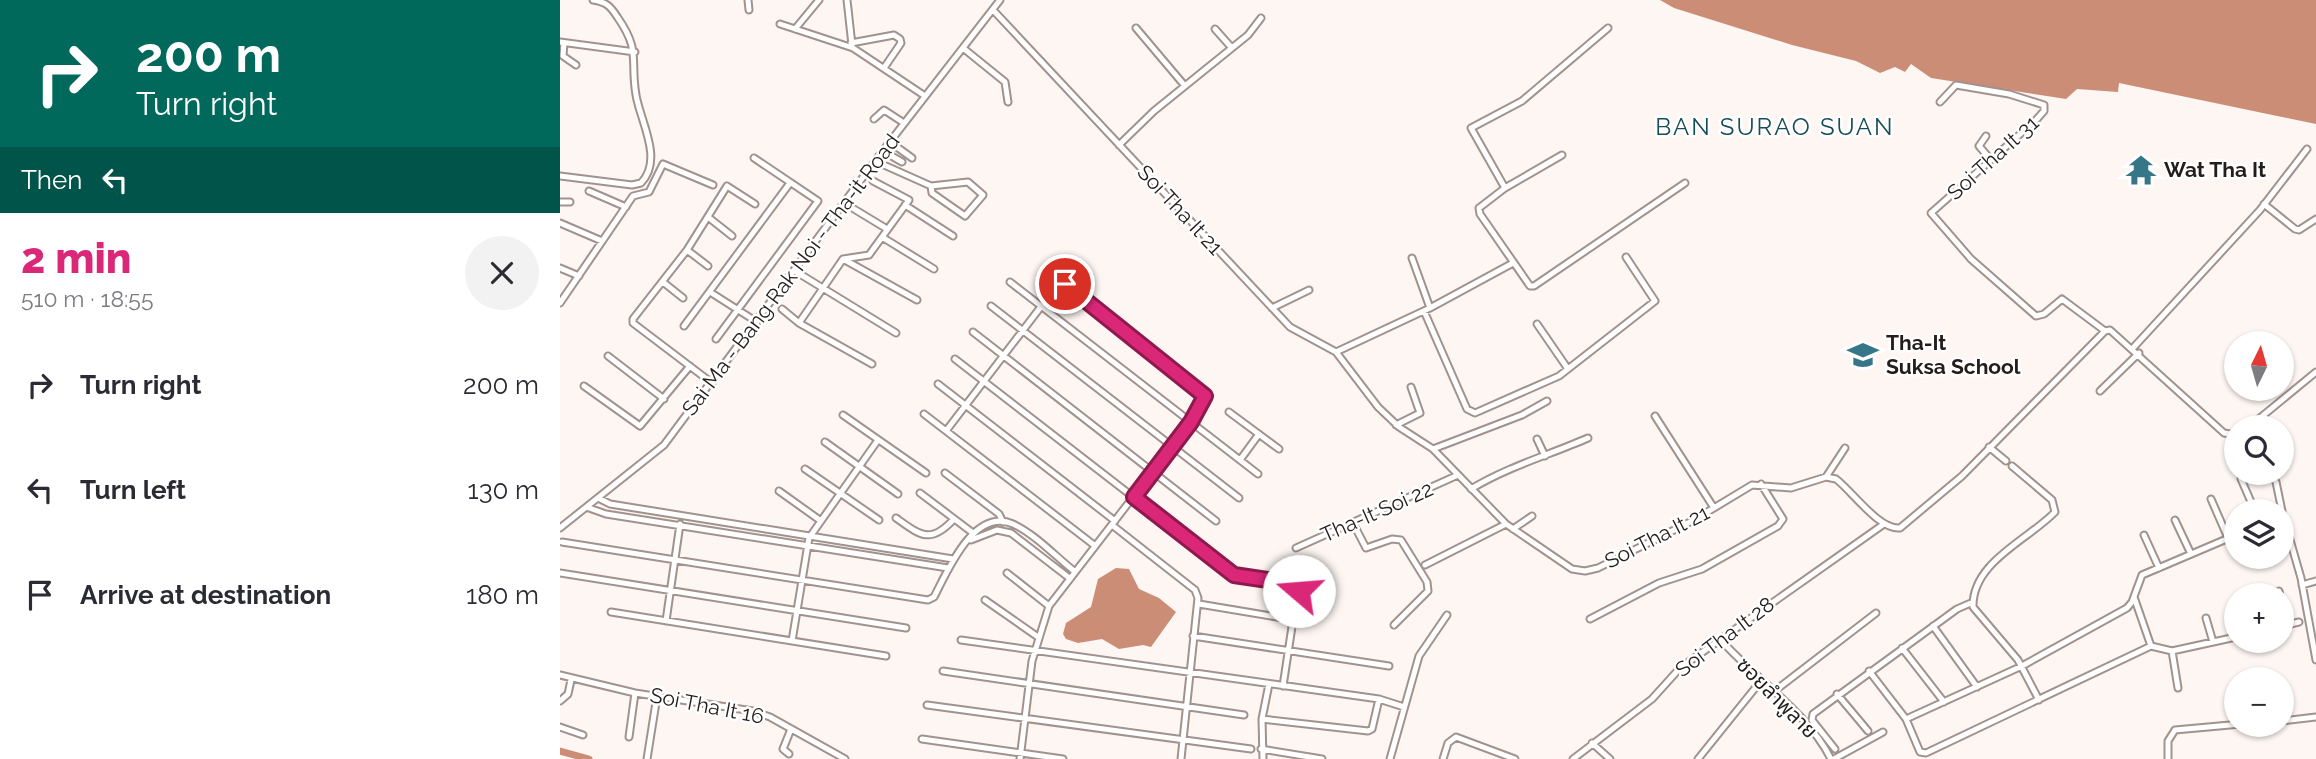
<!DOCTYPE html>
<meta charset="utf-8">
<style>
body{margin:0;font-family:Raleway,"Noto Sans Thai",sans-serif;background:#f2f2f3;color:#2b2b33;height:100vh;display:flex;flex-direction:column;font-size:26px;white-space:nowrap}
*{box-sizing:border-box;margin:0}
p{font-size:23px;color:#7c7c81}
.icon{flex:none;width:38px;height:38px;fill:none;stroke:currentColor;stroke-width:2;stroke-linecap:round;stroke-linejoin:round}
.map{position:relative;flex:1;overflow:hidden}
.drawer{display:flex;flex-direction:column;background:#fff;width:560px}
.drawer>*{flex:none}
.top-card{background:#00695c;color:#fff;overflow:hidden}
.needle{width:46px;rotate:5deg}
.tools{position:absolute;left:1664px;top:331px;display:grid;gap:14px}
.tools a{display:grid;place-items:center;width:70px;height:70px;border-radius:50%;background:#fff;box-shadow:0 2px 5px #0004;font-size:35px}
.pin{position:absolute;display:grid;place-items:center;width:60px;height:60px;color:#fff;margin:-30px;border:4px solid #fff;border-radius:50%;box-shadow:0 2px 7px #0007}
.me{position:absolute;width:77px;margin:-38px;rotate:288deg;stroke-linejoin:round;filter:drop-shadow(0 0 5px #0008)}
.turn{display:flex;align-items:center;gap:24px;height:147px;padding:0 21px;font-size:32px}
.turn .icon{width:91px;height:91px;stroke-width:2.5}
.turn b{display:block;font-size:49px;line-height:60px}
.then{display:flex;align-items:center;height:66px;padding:0 21px;background:#0003;gap:14px;font-size:26px}
.round{display:grid;place-items:center;flex:none;width:74px;height:74px;border-radius:37px;background:#f2f2f3}
.summary{display:flex;align-items:center;justify-content:space-between;height:119px;padding:0 21px}
h1{font-size:42px;font-weight:800;line-height:52px;color:#db2777}
ul{padding:0;list-style:none}
li{display:flex;align-items:center;gap:21px;height:105px;padding:0 21px}
li div{flex:1}
li b{display:block;font-size:26px}
li em{font-style:normal}
main{display:flex;flex:1;min-height:0}
.map>svg:first-child{display:block}
.water{fill:#cc8d77}
.lines{fill:none;stroke-linecap:round;stroke-linejoin:round}
.canal{stroke:#cc8d77;stroke-width:7}
.minor-casing{stroke:#a2928d;stroke-width:9}
.minor{stroke:#fff;stroke-width:5}
.route-casing{stroke:#8e194d;stroke-width:18}
.route{stroke:#db2777;stroke-width:12}
.labels{text-anchor:middle;stroke-width:5;stroke-linejoin:round;paint-order:stroke}
.street-label{font-size:21px;fill:#231d1b;stroke:#fff}
.poi-label{font-size:21px;font-weight:bold;fill:#231d1b;stroke:#fff;text-anchor:start}
.quarter-label{font-size:24px;letter-spacing:2px;fill:#174c5b;stroke:#fff}
</style>
<main>
<section class="drawer">
<div class="top-card">
<div class="turn"><svg class="icon" aria-label="right" viewBox="0 0 24 24"><path d="M7 20v-9h11M14 6l5 5-5 5"/></svg><div><b>200 m</b>Turn right</div></div>
<div class="then">Then<svg class="icon" aria-label="left" viewBox="0 0 24 24"><path d="M17 20v-9H6M10 6l-5 5 5 5"/></svg></div>
</div>
<div class="summary"><div><h1>2 min</h1><p>510 m · 18:55</p></div><a class="round"><svg class="icon" aria-label="close" viewBox="0 0 24 24"><path d="M6 6l12 12M18 6L6 18"/></svg></a></div>
<ul>
<li><svg class="icon" aria-label="right" viewBox="0 0 24 24"><path d="M7 20v-9h11M14 6l5 5-5 5"/></svg><div><b>Turn right</b></div><em>200 m</em></li>
<li><svg class="icon" aria-label="left" viewBox="0 0 24 24"><path d="M17 20v-9H6M10 6l-5 5 5 5"/></svg><div><b>Turn left</b></div><em>130 m</em></li>
<li><svg class="icon" aria-label="arrive" viewBox="0 0 24 24"><path d="M6 21V4h12l-3 4 3 4H6"/></svg><div><b>Arrive at destination</b></div><em>180 m</em></li>
</ul>
</section>
<div class="map">
<svg width="1756" height="759" viewBox="0 0 1756 759">
<rect width="100%" height="100%" fill="#fdf6f3"/>
<!-- water -->
<path class="water" d="M1100,0H1756V124L1559,83L1558,92L1517,89L1506,99L1371,78L1351,64L1345,72L1335,67L1320,73L1296,61L1232,45L1114,8Z
M556,568L569,569L579,589L599,598L616,612L591,647L583,645L559,649L542,639L518,643L506,639L503,634L506,623L531,607L538,579Z"/>
<g class="lines">
<!-- canal -->
<path class="canal" d="M0,751L29,759"/>
<!-- minor casing -->
<g class="minor-casing">
<path id="minor" d="M188,0L189,10
M287,0L292,45
M433,10L730,327L776,352L818,407L839,427L873,449L946,524L1012,569L1025,571L1038,568L1134,520L1192,485L1231,488L1266,477L1276,479C1292,491 1319,530 1340,528L1402,476L1545,331L1550,330L1664,433L1676,435
M220,24L293,48L365,96
M576,28L625,86
M235,29L259,0
M655,29L671,47
M0,42L75,52
M4,43L3,56L16,65
M291,43L334,35L340,39L341,43L324,68
M403,48L445,82L448,102
M1380,102L1396,85L1449,94L1484,105V111L1476,120L1371,213L1411,259L1476,316L1484,314L1502,299L1545,331
M314,119L324,110L344,123
M1426,136L1419,146L1431,160
M330,142L352,158
M559,145L594,111L688,35L701,18
M323,151L342,162
M1002,155L945,188L919,208L920,214L970,286H974L1125,183
M315,161L371,186L408,182L423,195L405,216L372,193L371,186
M0,176L72,185L81,183C104,159 80,121 76,95C70,60 81,51 58,18C51,7 47,2 33,0
M945,188L911,128L962,101L1048,28
M29,191L66,207
M0,202H10
M1704,204L1735,229L1739,230L1756,219
M345,205L393,236
M294,209L327,229
M148,217L172,236
M0,223L42,241
M322,237L374,269
M127,250L148,266
M852,258L870,308
M283,259L357,300
M0,268L19,276
M235,271L336,333
M103,282L123,298
M450,282L698,474
M150,292L197,322
M0,303L73,196L89,192L103,164L153,185
M431,306L679,498
M712,308L749,290
M222,309L239,323L312,364
M864,311L907,409L915,413L999,376L1095,301L1066,257
M239,323L283,259L309,255L349,200L313,181
M977,324L1008,369
M124,326L230,183
M413,332L656,521
M156,339L258,201L194,158
M1573,348L1700,210L1747,149
M776,352L870,308L953,263
M48,356L104,399
M395,359L674,575L738,587L723,686
M152,383L73,323V319L127,250L167,186L195,204
M378,384L555,521
M24,386L80,426L130,366
M1540,391L1579,353
M669,412L719,449
M364,414L534,545
M283,415L366,473
M1095,416L1154,508
M836,425L860,413L851,387
M1689,427L1756,372
M386,431L499,283L505,284L645,396L631,422L489,606L472,661L460,759
M977,439L985,456
M265,442L338,494
M1429,447L1446,461
M873,449L962,415L987,401
M680,460L699,434
M1452,466L1492,500L1495,512C1468,540 1412,562 1413,607L1458,660L1479,700
M245,469L319,520
M1710,472L1716,482L1722,511
M385,473L439,514L443,522
M1266,477L1285,448
M1681,479L1695,511
M911,489C947,467 989,455 1028,438
M219,491L261,521
M360,493L413,533
M40,499L50,504L393,559
M1651,499L1668,538
M29,508L46,514L388,568
M1722,512L1741,578L1756,660
M336,518C360,535 370,545 394,519
M1615,520L1631,554
M793,523L806,548L832,539L841,540L867,582L868,591L834,625
M552,525L635,590L638,598L621,759
M0,528L104,445L315,161L440,0
M953,529L972,516
M1584,535L1599,568
M411,540L437,530L451,533L508,577
M2,542L368,600L374,597C388,570 414,507 453,524C475,534 495,556 514,571
M736,548L898,475
M865,565L946,524
M0,573L346,628
M447,573L489,606
M1742,585L1756,581
M1719,591L1720,595
M425,600L478,637
M1722,603L1727,624
M639,604L735,620
M51,612L326,656
M1646,618L1653,642
M1030,619L1099,583L1142,569L1218,526L1223,519L1201,484
M106,621L120,524
M1373,626L1417,687
M1722,626L1739,622
M633,636L829,666
M1160,639C1195,679 1247,711 1271,759
M401,640L819,699L844,707
M232,641L249,538L318,440
M1591,646L1612,651L1676,637
M1342,648L1384,702
M1612,651L1618,688
M383,671L684,715
M1309,671L1346,719L1360,752L1366,753L1591,646L1574,597
M0,675L75,693L193,711L210,717L285,759
M1212,693L1316,613
M1277,694L1308,731
M0,701L8,694L11,680
M367,705L691,749
M702,719L808,731L812,729L819,699
M1346,719L1462,666L1567,608L1572,602L1582,575L1676,535
M1722,721L1756,717
M0,727L23,735
M69,737L75,693
M362,739L503,759
M1032,743L1050,759
M701,749L762,759
M1275,749L1252,720L1253,714L1397,609L1413,602
M229,754L223,749L231,729
M87,759L97,696
M703,759L702,719L709,684
M830,759L859,656L887,615
M883,759L888,743L896,737L955,759
M1013,759L1092,699L1120,668L1324,524
M1138,759L1200,682
M1274,759L1323,732
M1608,759V741L1615,730L1681,724"/>
</g>
<!-- minor -->
<use href="#minor" class="minor"/>
</g>
<g class="lines">
<!-- route casing -->
<g class="route-casing">
<path id="route" d="M505,284L645,396L631,422L574,497L674,575L735,584L739,591"/>
</g>
<!-- route -->
<use href="#route" class="route"/>
</g>
<!-- icons -->
<defs>
<g id="temple-bare" transform="scale(2.415)"><path d="M0-6L5-2H3V0L6.5 2.5H4V6H1.5V3h-3V6H-4V2.5H-6.5L-3 0V-2H-5Z" fill="#357689" stroke="#fff" stroke-width="2.5" paint-order="stroke"/></g>
<g id="school-bare" transform="scale(2.415)"><path d="M0-5L7-2L0 1L-7-2ZM-4 1L0 2.5L4 1V4Q0 6-4 4Z" fill="#357689" stroke="#fff" stroke-width="2.5" paint-order="stroke"/></g>
</defs>
<g fill-rule="evenodd">
<use href="#temple-bare" x="1581" y="170"/>
<use href="#school-bare" x="1303" y="355"/>
</g>
<g class="labels">
<!-- street labels -->
<g class="street-label">
<text transform="translate(1433 158) rotate(-42)" y="7">Soi Tha It 31</text>
<text transform="translate(620 210) rotate(47)" y="7">Soi Tha It 21</text>
<text transform="translate(231 275) rotate(-53)" y="7">Sai Ma - Bang Rak Noi - Tha-it Road</text>
<text transform="translate(817 512) rotate(-24)" y="7">Tha-It Soi 22</text>
<text transform="translate(1097 537) rotate(-27)" y="7">Soi Tha It 21</text>
<text transform="translate(1165 637) rotate(-37)" y="7">Soi Tha It 28</text>
<text transform="translate(1217 698) rotate(45)" y="7">ซอยลำพูลาย</text>
<text transform="translate(147 706) rotate(11)" y="7">Soi Tha It 16</text>
</g>
<!-- poi labels -->
<g class="poi-label">
<text x="1604" y="177">Wat Tha It</text>
<text x="1326" y="350">Tha-It<tspan x="1326" dy="24">Suksa School</tspan></text>
</g>
<!-- quarter labels -->
<g class="quarter-label">
<text x="1215" y="135">BAN SURAO SUAN</text>
</g>
</g>
</svg>
<div class="tools">
<a><svg class="needle" viewBox="-14 -14 28 28"><path d="M0-13l5 13h-10z" fill="#e53935"/><path d="M0 13l5-13h-10z" fill="#7c7c81"/></svg></a>
<a><svg class="icon" aria-label="search" viewBox="0 0 24 24"><circle cx="10" cy="10" r="6"/><path d="M15 15l6 6"/></svg></a>
<a><svg class="icon" aria-label="layers" viewBox="0 0 24 24"><path d="M12 4l9 5-9 5-9-5zM3 14l9 5 9-5"/></svg></a>
<a>+</a>
<a>−</a>
</div>
<div class="pin" style="left:505px;top:284px;background:#d93025"><svg class="icon" aria-label="arrive" viewBox="0 0 24 24"><path d="M6 21V4h12l-3 4 3 4H6"/></svg></div>
<svg class="me" style="left:739px;top:591px" viewBox="-20 -20 40 40"><circle r="19" fill="#fff"/><path d="M0-13L10 11 0 6-10 11z" fill="#db2777"/></svg>
</div>
</main>
